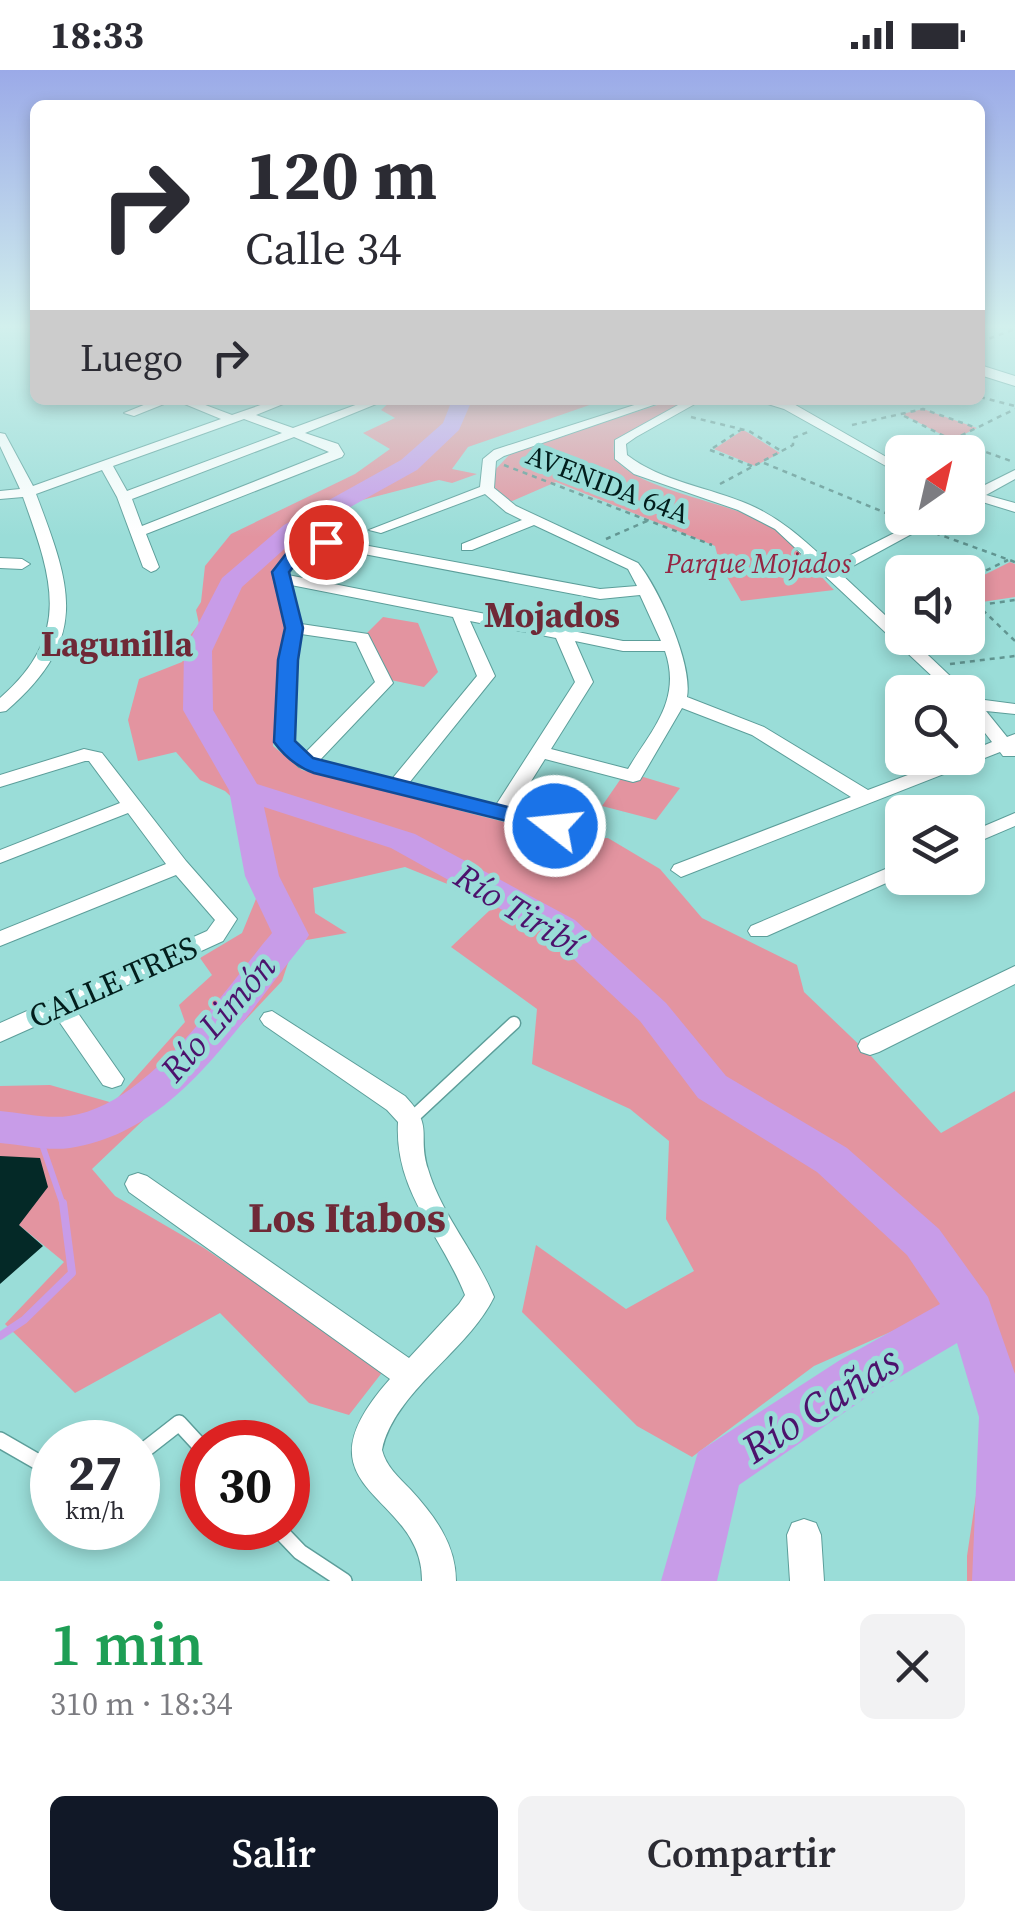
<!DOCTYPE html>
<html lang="es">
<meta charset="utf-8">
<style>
body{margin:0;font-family:"Source Serif 4",serif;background:#f2f2f3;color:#2b2b33;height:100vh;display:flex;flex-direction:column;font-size:38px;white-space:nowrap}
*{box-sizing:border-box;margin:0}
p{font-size:32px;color:#7c7c81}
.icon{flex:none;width:55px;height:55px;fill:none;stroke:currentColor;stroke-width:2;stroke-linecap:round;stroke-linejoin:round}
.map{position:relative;height:1511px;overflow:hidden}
.drawer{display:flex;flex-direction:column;background:#fff;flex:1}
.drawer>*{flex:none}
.guide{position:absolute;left:30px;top:30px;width:955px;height:305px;border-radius:15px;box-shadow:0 5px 15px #0003;background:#fff;color:#2b2b33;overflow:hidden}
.needle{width:65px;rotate:34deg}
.buttons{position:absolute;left:885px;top:365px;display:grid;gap:20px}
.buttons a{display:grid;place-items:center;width:100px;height:100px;border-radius:15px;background:#fff;box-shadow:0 5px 15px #0003;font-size:50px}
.speed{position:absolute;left:30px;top:1350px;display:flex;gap:20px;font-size:50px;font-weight:700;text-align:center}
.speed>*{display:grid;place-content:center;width:130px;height:130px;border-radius:50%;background:#fff;box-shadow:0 5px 15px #0003;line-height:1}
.speed small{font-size:25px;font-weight:400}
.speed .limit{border:15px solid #d22;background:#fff;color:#111}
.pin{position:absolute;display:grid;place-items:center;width:85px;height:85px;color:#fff;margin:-42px;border:5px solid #fff;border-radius:50%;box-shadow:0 2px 10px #0007}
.me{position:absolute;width:110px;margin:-55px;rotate:286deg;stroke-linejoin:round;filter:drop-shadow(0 0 8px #0008)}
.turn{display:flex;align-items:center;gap:35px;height:210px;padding:0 50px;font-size:45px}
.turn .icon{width:130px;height:130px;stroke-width:2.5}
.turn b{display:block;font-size:70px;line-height:85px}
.then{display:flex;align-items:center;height:95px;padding:0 50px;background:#0003;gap:20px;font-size:38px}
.round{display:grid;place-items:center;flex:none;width:105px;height:105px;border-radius:15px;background:#f2f2f3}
.headline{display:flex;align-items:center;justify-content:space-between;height:170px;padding:0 50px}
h1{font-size:60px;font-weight:600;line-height:75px;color:#1e9e55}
.action{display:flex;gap:20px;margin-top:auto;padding:20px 50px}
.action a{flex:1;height:115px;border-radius:15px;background:#111827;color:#fff;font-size:40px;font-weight:600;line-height:115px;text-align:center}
.action a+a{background:#f2f2f3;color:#2b2b33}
.status{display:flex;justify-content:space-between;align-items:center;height:70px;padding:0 50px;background:#fff;direction:ltr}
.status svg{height:28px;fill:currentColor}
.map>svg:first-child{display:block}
.green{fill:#e394a0}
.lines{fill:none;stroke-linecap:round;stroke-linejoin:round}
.stream-far1{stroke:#c89ce8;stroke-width:6}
.stream{stroke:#c89ce8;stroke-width:8}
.river{fill:#c89ce8;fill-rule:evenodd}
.building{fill:#042927}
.service-far1-casing{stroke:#5c9e9a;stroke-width:15}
.service-casing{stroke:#5c9e9a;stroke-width:18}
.minor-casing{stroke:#5c9e9a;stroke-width:2}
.tertiary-casing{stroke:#5c9e9a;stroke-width:2}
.path{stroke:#619591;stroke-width:2.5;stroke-dasharray:5 5;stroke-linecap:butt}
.service-far1{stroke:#fff;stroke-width:12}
.service{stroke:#fff;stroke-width:15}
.minor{fill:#fff;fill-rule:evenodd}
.tertiary{fill:#fff;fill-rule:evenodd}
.route{fill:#1a73e8;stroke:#114b97;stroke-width:2.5}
.labels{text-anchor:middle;stroke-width:10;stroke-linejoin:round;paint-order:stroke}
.far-street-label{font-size:28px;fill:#021e1c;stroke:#9addd8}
.far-park-label{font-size:28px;font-style:italic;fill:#952643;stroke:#9addd8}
.street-label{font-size:32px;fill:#021e1c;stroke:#9addd8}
.neighbourhood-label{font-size:35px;font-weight:bold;fill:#6f2937;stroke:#9addd8}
.water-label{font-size:35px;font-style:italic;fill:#4c126c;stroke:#9addd8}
.near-neighbourhood-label{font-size:42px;font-weight:bold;fill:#6f2937;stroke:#9addd8}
.near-water-label{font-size:42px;font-style:italic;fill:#4c126c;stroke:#9addd8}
</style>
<div class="status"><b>18:33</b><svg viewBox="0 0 49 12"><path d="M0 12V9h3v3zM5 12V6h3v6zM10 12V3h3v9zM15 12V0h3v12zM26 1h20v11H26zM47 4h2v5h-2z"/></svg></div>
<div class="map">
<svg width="1015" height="1511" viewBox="0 0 1015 1511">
<rect width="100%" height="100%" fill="#9addd8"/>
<!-- green -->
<path class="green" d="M392,330H604L468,377L452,399L477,404L452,413L439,410L347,434L318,451L272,503L288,553L278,600L273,676L302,700L570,769L608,768L660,799L702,848L797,895L804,922L871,986L941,1063L1015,1021V1511H967V1486L1000,1265L904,1256L814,1296L692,1387L637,1356L522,1242L536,1175L626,1239L694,1201L666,1149L669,1071L630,1039L532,994L537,939L451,877L490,840L465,821L405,797L313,818L315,843L347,863L295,872L282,911L219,978L92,1099L115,1126L204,1178L384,1300L349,1345L309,1333L220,1243L75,1323L5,1254L64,1192L19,1155L0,1086V1016L50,1015L113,1033L185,952L179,935L212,905L200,888L242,863L258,824L242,737L225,721L200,710L176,682L138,691L128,650L139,609L182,592L185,572L199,554L196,540L201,532L205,496L231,464L355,404L390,379L363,363L395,348L381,340Z
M687,330L614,370C614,379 612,384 618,392C642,420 731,433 768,454C793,468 814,500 834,520L741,531L720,495L715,476L556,412L510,432L494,418V401L512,382L670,331Z
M923,339L977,358L952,370L902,344Z
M743,360L747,362L780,383L755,396L714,379Z
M1010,492L1015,494V527L982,532L968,521V513Z
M383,547L418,553L438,602L424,617L386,609L364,566Z
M640,706L680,718L656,750L602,736L622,707L637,711Z"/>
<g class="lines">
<!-- stream-far1 -->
<path class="stream-far1" d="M37,1060L63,1135"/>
<!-- stream -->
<path class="stream" d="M0,1266L24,1250L72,1203L63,1133"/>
<!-- river -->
<path class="river" d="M452,330H472L459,360L417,400L300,465L242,517L212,581L213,640L257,714L415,764L575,850L666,933L726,1006L847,1078L939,1159L988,1227L1015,1304V1511H972L979,1347L957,1273L874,1322L739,1415L717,1511H661L698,1382L840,1290L940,1234L907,1185L817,1102L698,1028L640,951L549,866L391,778L264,737L279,806L309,865L304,873C240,951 178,1062 70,1078C47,1081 23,1075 0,1073V1041C22,1043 47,1049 69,1046C149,1035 223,921 272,863L245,806L229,720L183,640L184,581L222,508L284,455L401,390L443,353Z"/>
</g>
<!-- building -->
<path class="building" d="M0,1086L40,1088L48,1117L19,1155L43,1176L0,1214Z"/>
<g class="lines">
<!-- service-far1 casing -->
<g class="service-far1-casing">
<path id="service-far1" d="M411,1049L514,953"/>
</g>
<!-- service casing -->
<g class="service-casing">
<path id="service" d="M0,1370L52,1400
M138,1385L179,1353L202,1378
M277,1458L300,1482L344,1511"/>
</g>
<!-- minor casing -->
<g class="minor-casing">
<path id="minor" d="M156,330H174L134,346L124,343Z
M175,330H192L232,345L275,330H293L256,345L293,358L369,330H386L305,363L338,374L344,384L342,387L146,464L159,497L156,500L151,502L143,497L117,427L102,400L36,424C72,519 90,568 6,641L0,642V628C73,565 52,508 23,427L0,429V421L20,419L0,376V363L5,364L33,416L221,349ZM244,349L282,363L127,421L113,396ZM294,367L329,382L142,456L132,429Z
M650,330H668L504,386L496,391L494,418L516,436L638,493C659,519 693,594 687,627L764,657L868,720L953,688H968V682L992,672L968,641V625L977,629L1015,634V644L986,641L1007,667L1015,664V686H1003L1000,682L681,807L671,800L674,795L851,727L752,665L682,638L640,710L633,712L545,689L513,740L588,759L591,763L588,767L581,769L299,697L277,676L275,672L280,590L286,558L272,502L290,481L326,468L600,519L637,516L628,499L534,455L472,480H462V474L522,450L506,442L485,424L381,463L369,460L480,417L483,389L494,380ZM327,477L600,529L640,525L661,571H623L288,505L300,487ZM291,515L453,547L477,606L392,709L319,691L393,613L368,564L301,554ZM470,551L556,568L575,612L496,735L409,713L495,606ZM301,564L356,572L375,612L306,682L293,671L296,590ZM575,571L623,581H665C682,630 652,659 628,699L551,679L593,612Z
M687,330H702L636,367L626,374L627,385C662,412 709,417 750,435C782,449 805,471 831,495L924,448H941L840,503L902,561V568H910L967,622H949L775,459L738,440L634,404L615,389V370Z
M755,330L792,333L902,396V405L784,339Z
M1015,400V409L986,425L1015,433V442L976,430L968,433V420L973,421Z
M0,488L22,489L30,494L22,499L0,498Z
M84,679L102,683L186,791L237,849L223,871L75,939L124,1009L121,1015L112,1018L103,1015L56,947L0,972V953L207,861L215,850L176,805L0,876V861L166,794L128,743L0,793V780L120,733L89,691H85L0,717V705Z
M1015,743V756L968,776V763Z
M902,792V806L767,866H751L748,861L751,856Z
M1015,896V914L879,982L870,985L861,982L858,976L861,970Z
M272,941L405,1026C435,1058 417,1063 428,1099C441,1144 476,1183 494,1227C468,1281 394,1322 382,1380C386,1396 398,1407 410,1419C434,1445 456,1474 456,1511H422C423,1421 288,1423 390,1309L129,1122L125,1114L129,1106L138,1103L147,1106L409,1288L459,1234L465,1225C441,1164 394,1122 398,1052L387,1040L264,955L260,949L264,943Z
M804,1449L816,1453L821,1465L824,1511H790L787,1465L792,1453Z"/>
</g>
<!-- tertiary casing -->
<g class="tertiary-casing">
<path id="tertiary" d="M980,295L1015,306V316L980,305Z"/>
</g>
<!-- path -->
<path class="path" d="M980,272L1015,259
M980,327L1015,336
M904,346L952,370L1011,391
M691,347L749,361L783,382
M852,355L923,339L977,358
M952,370L1015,339
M713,378L742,359
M710,380L752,396
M764,393L903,450
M504,395L712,475
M720,414L793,375V368L808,362
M935,463L1015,492
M606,469L647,451
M968,509L1008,490
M968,526L1015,571
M980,535L1015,530
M950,594L1015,586"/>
<!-- service-far1 -->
<use href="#service-far1" class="service-far1"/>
<!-- service -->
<use href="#service" class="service"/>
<!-- minor -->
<use href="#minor" class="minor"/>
<!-- tertiary -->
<use href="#tertiary" class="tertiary"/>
</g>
<!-- sky -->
<linearGradient id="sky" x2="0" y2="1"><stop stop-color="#9baae8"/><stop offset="0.55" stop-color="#d2f0ed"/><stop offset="1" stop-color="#d2f0ed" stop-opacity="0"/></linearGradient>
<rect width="1015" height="467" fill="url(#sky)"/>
<!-- route -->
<path class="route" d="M326,466L332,468V475L301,487L289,502L303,558L298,590L295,671L313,688L563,751L566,756L563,761L555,763L314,703C297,697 285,687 274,672L278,590L285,558L272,502L289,480Z"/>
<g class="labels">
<!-- far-street labels -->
<g class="far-street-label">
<text transform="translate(608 414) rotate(21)" y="10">AVENIDA 64A</text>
</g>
<!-- far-park labels -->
<g class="far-park-label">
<text x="758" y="503">Parque Mojados</text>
</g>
<!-- street labels -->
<g class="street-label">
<text transform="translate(113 912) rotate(-24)" y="11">CALLE TRES</text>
</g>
<!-- neighbourhood labels -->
<g class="neighbourhood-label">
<text x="552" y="557">Mojados</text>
<text x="117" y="586">Lagunilla</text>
</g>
<!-- water labels -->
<g class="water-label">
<text transform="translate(518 840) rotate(32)" y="12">Río Tiribí</text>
<text transform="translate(218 948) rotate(-49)" y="12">Río Limón</text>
</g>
<!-- near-neighbourhood labels -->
<g class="near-neighbourhood-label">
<text x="347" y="1162">Los Itabos</text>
</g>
<!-- near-water labels -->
<g class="near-water-label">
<text transform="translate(820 1334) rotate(-33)" y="15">Río Cañas</text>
</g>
</g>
</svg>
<div class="buttons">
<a><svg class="needle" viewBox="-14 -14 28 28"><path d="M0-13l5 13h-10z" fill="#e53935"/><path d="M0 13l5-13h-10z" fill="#7c7c81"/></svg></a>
<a><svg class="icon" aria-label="sound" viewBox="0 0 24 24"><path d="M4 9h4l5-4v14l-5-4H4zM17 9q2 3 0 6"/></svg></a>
<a><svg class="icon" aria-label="search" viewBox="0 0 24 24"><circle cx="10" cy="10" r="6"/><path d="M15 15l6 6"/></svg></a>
<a><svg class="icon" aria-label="layers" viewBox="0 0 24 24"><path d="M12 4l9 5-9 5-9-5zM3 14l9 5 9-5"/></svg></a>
</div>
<div class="speed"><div>27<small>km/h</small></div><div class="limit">30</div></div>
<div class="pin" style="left:326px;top:472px;background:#d93025"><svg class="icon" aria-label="arrive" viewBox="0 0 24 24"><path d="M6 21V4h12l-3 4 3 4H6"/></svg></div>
<svg class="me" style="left:555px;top:756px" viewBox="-20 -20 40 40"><circle r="17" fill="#1a73e8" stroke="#fff" stroke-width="3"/><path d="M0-11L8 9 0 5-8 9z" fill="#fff"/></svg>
<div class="guide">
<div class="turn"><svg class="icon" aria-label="right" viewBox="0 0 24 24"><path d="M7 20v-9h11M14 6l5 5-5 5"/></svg><div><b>120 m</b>Calle 34</div></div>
<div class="then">Luego<svg class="icon" aria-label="right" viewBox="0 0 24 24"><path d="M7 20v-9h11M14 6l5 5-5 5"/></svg></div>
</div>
</div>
<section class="drawer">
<div class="headline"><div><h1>1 min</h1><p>310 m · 18:34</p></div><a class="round"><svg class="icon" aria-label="close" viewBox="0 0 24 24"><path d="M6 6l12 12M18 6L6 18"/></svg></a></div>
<div class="action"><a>Salir</a><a>Compartir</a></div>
</section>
